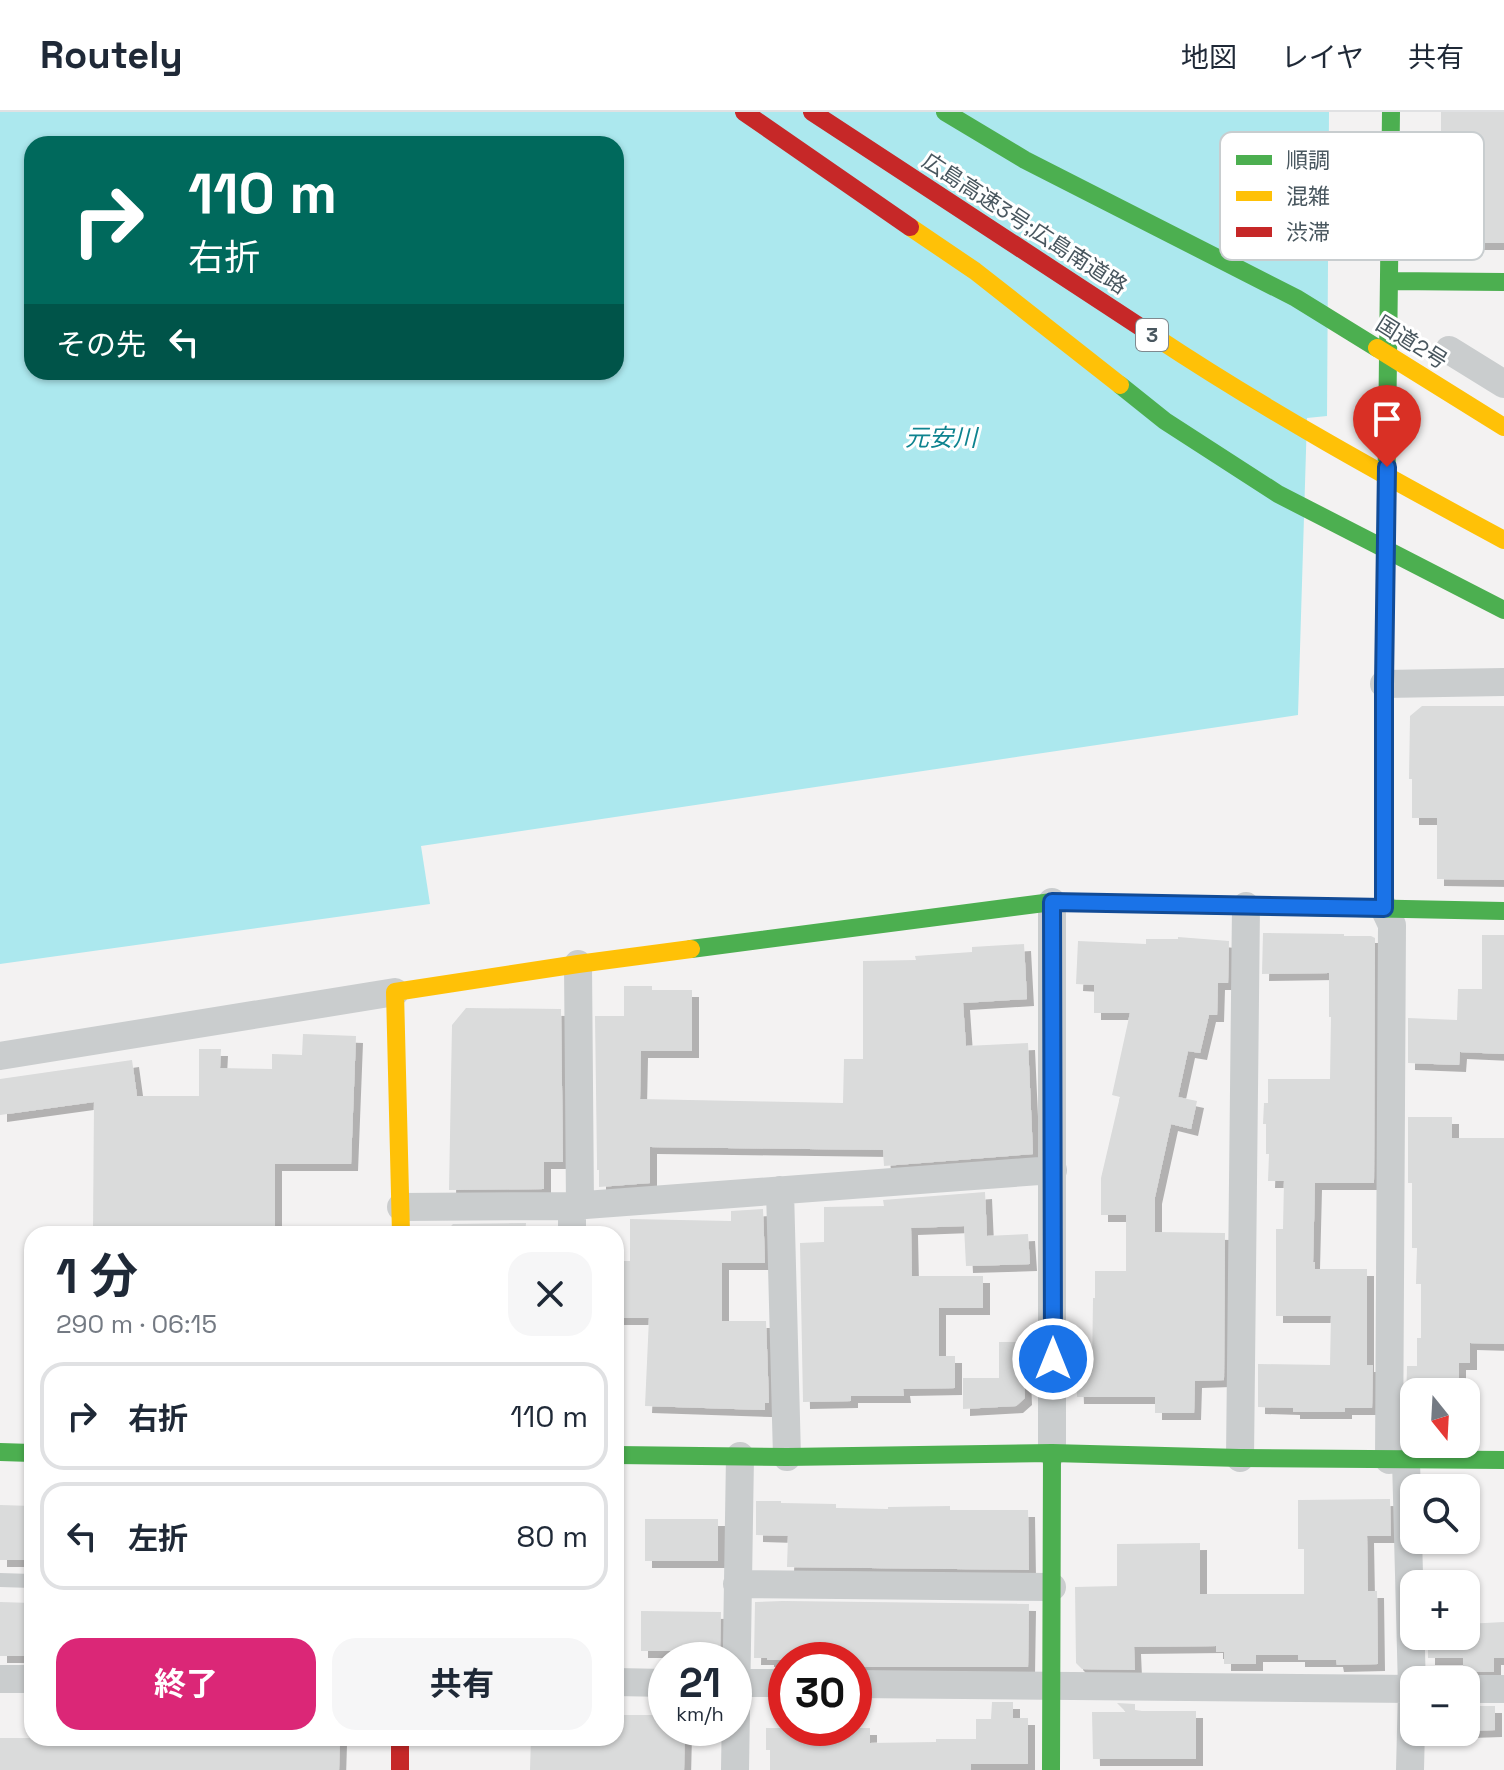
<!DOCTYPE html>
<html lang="ja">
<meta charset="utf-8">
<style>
body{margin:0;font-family:"Space Grotesk","Noto Sans JP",sans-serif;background:#f6f6f7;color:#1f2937;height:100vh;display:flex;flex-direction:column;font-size:30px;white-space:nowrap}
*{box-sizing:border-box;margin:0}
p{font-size:26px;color:#747a83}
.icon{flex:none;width:44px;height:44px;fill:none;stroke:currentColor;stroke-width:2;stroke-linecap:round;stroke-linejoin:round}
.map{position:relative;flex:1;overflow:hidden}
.drawer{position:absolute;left:24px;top:1114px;width:600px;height:520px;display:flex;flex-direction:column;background:#fff;border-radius:24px;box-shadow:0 2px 6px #0004}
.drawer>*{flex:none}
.hud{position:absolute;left:24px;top:24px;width:600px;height:244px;border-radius:24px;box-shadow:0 2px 6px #0004;background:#00695c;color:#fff;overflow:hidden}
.needle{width:52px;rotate:162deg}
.controls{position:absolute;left:1400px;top:1266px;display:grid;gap:16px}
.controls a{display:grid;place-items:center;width:80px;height:80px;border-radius:16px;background:#fff;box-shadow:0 2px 6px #0004;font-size:40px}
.speed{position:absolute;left:648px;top:1530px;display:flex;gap:16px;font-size:40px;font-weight:700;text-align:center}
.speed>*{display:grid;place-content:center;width:104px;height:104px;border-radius:50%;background:#fff;box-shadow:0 2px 6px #0004;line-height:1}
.speed small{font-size:20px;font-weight:400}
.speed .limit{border:12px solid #d22;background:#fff;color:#111}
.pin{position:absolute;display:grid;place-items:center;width:68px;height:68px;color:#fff;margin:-82px -34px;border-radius:50% 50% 50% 0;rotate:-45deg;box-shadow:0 0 8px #0007}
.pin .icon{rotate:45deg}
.me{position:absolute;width:88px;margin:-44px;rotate:0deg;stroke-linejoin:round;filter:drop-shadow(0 0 6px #0008)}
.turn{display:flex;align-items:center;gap:28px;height:168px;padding:0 32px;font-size:36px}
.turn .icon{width:104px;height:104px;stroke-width:2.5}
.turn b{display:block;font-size:56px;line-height:68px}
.then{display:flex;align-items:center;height:76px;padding:0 32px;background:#0003;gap:16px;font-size:30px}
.round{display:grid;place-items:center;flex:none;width:84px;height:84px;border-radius:24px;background:#f6f6f7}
.summary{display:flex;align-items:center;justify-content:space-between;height:136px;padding:0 32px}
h1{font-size:48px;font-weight:700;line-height:60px}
.action{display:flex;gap:16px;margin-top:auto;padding:16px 32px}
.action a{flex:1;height:92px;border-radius:24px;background:#db2777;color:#fff;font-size:32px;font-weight:700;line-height:92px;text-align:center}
.action a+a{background:#f6f6f7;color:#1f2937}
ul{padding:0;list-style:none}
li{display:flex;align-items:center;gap:24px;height:108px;margin:0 16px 12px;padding:0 16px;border:4px solid #e0e1e3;border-radius:24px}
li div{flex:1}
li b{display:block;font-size:30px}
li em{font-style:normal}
header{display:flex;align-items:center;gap:48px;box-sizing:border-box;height:112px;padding:0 40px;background:#fff;border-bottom:2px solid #e0e1e3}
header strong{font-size:38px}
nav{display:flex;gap:44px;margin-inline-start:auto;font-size:28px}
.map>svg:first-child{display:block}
.water{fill:#ace8ee;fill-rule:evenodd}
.building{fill:#dadbdb;filter:url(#shadow)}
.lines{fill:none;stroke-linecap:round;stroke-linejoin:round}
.lane{stroke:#cacdce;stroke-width:14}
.street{stroke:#cacdce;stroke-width:28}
.fast{stroke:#4caf50;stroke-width:18}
.slow{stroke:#ffc107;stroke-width:18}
.jam{stroke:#c62828;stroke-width:18}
.route-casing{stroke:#114b97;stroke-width:20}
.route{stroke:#1a73e8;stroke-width:14}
.labels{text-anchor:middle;stroke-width:6;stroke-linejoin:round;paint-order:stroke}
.shield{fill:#fff;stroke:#80898f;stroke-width:2}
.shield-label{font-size:20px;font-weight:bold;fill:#49575f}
.street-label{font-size:22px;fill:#49575f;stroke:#fff}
.water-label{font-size:24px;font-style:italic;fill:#0e838f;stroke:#fff}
.key{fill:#fff;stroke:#c8cdcf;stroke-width:2}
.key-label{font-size:22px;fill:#49575f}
</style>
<header>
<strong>Routely</strong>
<nav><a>地図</a><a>レイヤ</a><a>共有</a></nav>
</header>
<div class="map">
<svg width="1504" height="1658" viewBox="0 0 1504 1658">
<defs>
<filter id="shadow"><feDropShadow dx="7" dy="7" stdDeviation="0" flood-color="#0004"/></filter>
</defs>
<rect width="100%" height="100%" fill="#f3f2f2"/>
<!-- water -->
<path class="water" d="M0,0H1329L1327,304L1307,306L1298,603L421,734L430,792L0,852ZM32,32H616V260H32Z"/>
<!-- building -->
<path class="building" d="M1441,0H1504V131H1441Z
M1422,594H1504V768L1437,767V706H1412V667H1409L1410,604Z
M1263,821L1344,822V824H1371L1375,826L1374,1071H1315L1313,1150H1315V1157H1367V1253H1373L1372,1296H1345V1300H1293V1296L1258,1295V1252L1330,1253L1331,1204H1276V1117H1283L1284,1069H1268L1269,1042H1266V1012H1263L1264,991H1268V967H1330L1331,905H1329V861L1262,862Z
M1482,823H1504V942L1460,940L1459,953L1408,951V906L1457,908L1458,877H1482Z
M1178,825L1229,829L1228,871H1218L1217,903H1209L1200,941L1188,939L1178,985L1197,989L1191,1017L1171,1012L1155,1085V1120L1225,1121L1224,1268L1195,1269L1194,1301H1155V1285H1077L1076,1261H1092L1093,1186H1095V1159H1126V1103H1101V1066L1120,985L1112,983L1130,901H1094V873L1076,872L1078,829L1146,832V827H1178Z
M1024,832L1027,887L963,891L966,934L1028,931L1033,1042L884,1054L883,1038L650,1035V1071L599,1075V1058H597V1051L595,904H624V874H652V878H692V939H641L640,987L843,991L844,947H863V849L916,848L915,844L972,840V835Z
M466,896L561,897L563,1050H544V1077L449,1078L452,913Z
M303,922L356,924L351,1052H275V1122H145V1120H93L94,990L0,1003V967L132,948L137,984H199V937H221L220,956L272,957V942L302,943Z
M1408,1005H1452V1026H1504V1232L1470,1231V1251H1459V1280H1414V1296H1406L1407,1254H1417V1226H1421V1172H1416L1417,1136H1412V1071H1408Z
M985,1080L987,1124L1028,1122L1030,1152L966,1154L964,1114L911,1116L912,1164H983V1196H939V1244H955V1276L903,1277L904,1284H851V1289L803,1290L800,1131L824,1130V1095L884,1094L883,1088Z
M763,1097L765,1151H722V1209H766L769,1291H765V1298L645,1294L649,1206H616V1149H630V1107L731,1109V1099Z
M526,1111L525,1122H443L453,1112Z
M999,1230H1029V1260H1024L1025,1286L1016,1294L963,1297V1266H999Z
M1390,1387L1391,1424H1367L1368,1479H1377L1378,1552L1337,1553L1336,1548H1298V1543H1256V1552H1224V1540H1216V1534L1134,1535L1135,1558L1082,1557L1076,1551L1075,1475L1117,1474V1432L1200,1431V1482H1304V1437H1298V1388Z
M756,1389H781V1391L836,1392V1396L888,1397V1395L950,1394V1398H1028L1029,1458L787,1455L788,1424L756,1423Z
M0,1393L32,1394V1448H0Z
M645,1407H718V1449H645Z
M783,1489L1029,1492L1028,1555H854V1548H767V1546H754L755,1490Z
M0,1490L32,1491V1544H0Z
M641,1499L721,1500L720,1539H641Z
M1504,1510V1546H1494V1560H1466V1554L1463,1555V1546H1428V1524H1466V1512Z
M992,1590H1013V1606H1028V1652H971V1658H770V1638H766V1616H870V1631L936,1630V1627H976V1607H991Z
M1117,1591L1135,1592V1599H1196V1647H1093L1092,1600H1126Z
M1466,1594H1495V1618L1466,1619Z
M616,1603H666V1616H685L684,1658H530L531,1626H616Z
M0,1626H340L339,1658H0Z"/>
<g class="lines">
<!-- lane -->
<path class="lane" d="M0,1468L32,1469"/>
<!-- street -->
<path class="street" d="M1449,238L1504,272
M1384,572L1504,570
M1052,790V1341
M1384,796L1392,813L1389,1348
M578,852L580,1093
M0,944L395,880
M780,1078L787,1345
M401,1095L572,1094L1053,1058
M572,1122V1094
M1240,1346L1246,794
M1406,1348L1412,1577L1410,1658
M737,1472L1052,1475
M0,1567H32
M616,1570L666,1571
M734,1571H786
M854,1572L1414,1577
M1466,1577H1504
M735,1658L740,1344"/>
<!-- fast -->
<path class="fast" d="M945,0L1025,48L1296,186L1377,236
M1390,169L1504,170
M1120,273L1165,309L1278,382L1504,498
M1384,796V572L1391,0
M691,837L1052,790L1504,799
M0,1340L32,1341
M616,1343L787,1345L1052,1341L1240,1346L1504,1348
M1051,1658L1052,1341"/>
<!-- slow -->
<path class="slow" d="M910,115L975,159L1120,273
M1154,224C1267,299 1385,364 1504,428
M1377,236L1504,315
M401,1122L395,880L578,852L691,837"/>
<!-- jam -->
<path class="jam" d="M744,0L910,115
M812,0L1154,224
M400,1626V1658"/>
</g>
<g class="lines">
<!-- route casing -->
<g class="route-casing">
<path id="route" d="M1053,1247L1052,790L1384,796V572L1387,355"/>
</g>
<!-- route -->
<use href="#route" class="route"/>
</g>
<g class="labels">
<!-- shield labels -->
<rect class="shield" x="1136" y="207" width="32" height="32" rx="6"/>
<g class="shield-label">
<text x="1152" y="230">3</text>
</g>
<!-- street labels -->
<g class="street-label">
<text transform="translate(1025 111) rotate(33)" y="8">広島高速3号;広島南道路</text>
<text transform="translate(1412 230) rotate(32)" y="8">国道2号</text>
</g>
<!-- water labels -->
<g class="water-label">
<text x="941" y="334">元安川</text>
</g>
</g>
<!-- legend -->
<rect x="1220" y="20" width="264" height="128" rx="12" class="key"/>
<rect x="1236" y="43" width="36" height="10" fill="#4caf50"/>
<rect x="1236" y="79" width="36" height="10" fill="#ffc107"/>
<rect x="1236" y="115" width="36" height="10" fill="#c62828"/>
<g class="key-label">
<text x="1286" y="56">順調</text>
<text x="1286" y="92">混雑</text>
<text x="1286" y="128">渋滞</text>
</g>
</svg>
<div class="controls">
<a><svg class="needle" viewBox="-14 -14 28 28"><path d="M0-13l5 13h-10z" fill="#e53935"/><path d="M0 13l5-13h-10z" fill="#747a83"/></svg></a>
<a><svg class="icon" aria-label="search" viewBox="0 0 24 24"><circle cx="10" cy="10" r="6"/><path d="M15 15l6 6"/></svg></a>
<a>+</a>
<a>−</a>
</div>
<div class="speed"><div>21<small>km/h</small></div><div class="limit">30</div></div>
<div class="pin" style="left:1387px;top:355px;background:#d93025"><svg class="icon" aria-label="arrive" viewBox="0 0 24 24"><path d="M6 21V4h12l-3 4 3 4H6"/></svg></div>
<svg class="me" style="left:1053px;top:1247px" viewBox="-20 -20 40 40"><circle r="17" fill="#1a73e8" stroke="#fff" stroke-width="3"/><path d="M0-11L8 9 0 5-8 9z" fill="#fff"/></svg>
<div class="hud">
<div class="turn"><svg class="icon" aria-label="right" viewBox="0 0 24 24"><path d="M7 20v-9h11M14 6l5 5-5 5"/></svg><div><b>110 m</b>右折</div></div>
<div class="then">その先<svg class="icon" aria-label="left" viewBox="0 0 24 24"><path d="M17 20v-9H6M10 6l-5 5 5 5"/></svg></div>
</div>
<section class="drawer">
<div class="summary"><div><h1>1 分</h1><p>290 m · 06:15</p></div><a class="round"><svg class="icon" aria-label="close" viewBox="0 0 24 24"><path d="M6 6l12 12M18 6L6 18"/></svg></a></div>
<ul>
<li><svg class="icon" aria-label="right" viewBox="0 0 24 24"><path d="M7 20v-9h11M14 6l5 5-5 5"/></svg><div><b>右折</b></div><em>110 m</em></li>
<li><svg class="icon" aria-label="left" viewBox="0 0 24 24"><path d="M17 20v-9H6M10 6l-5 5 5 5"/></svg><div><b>左折</b></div><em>80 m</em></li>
</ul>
<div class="action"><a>終了</a><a>共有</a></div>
</section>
</div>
